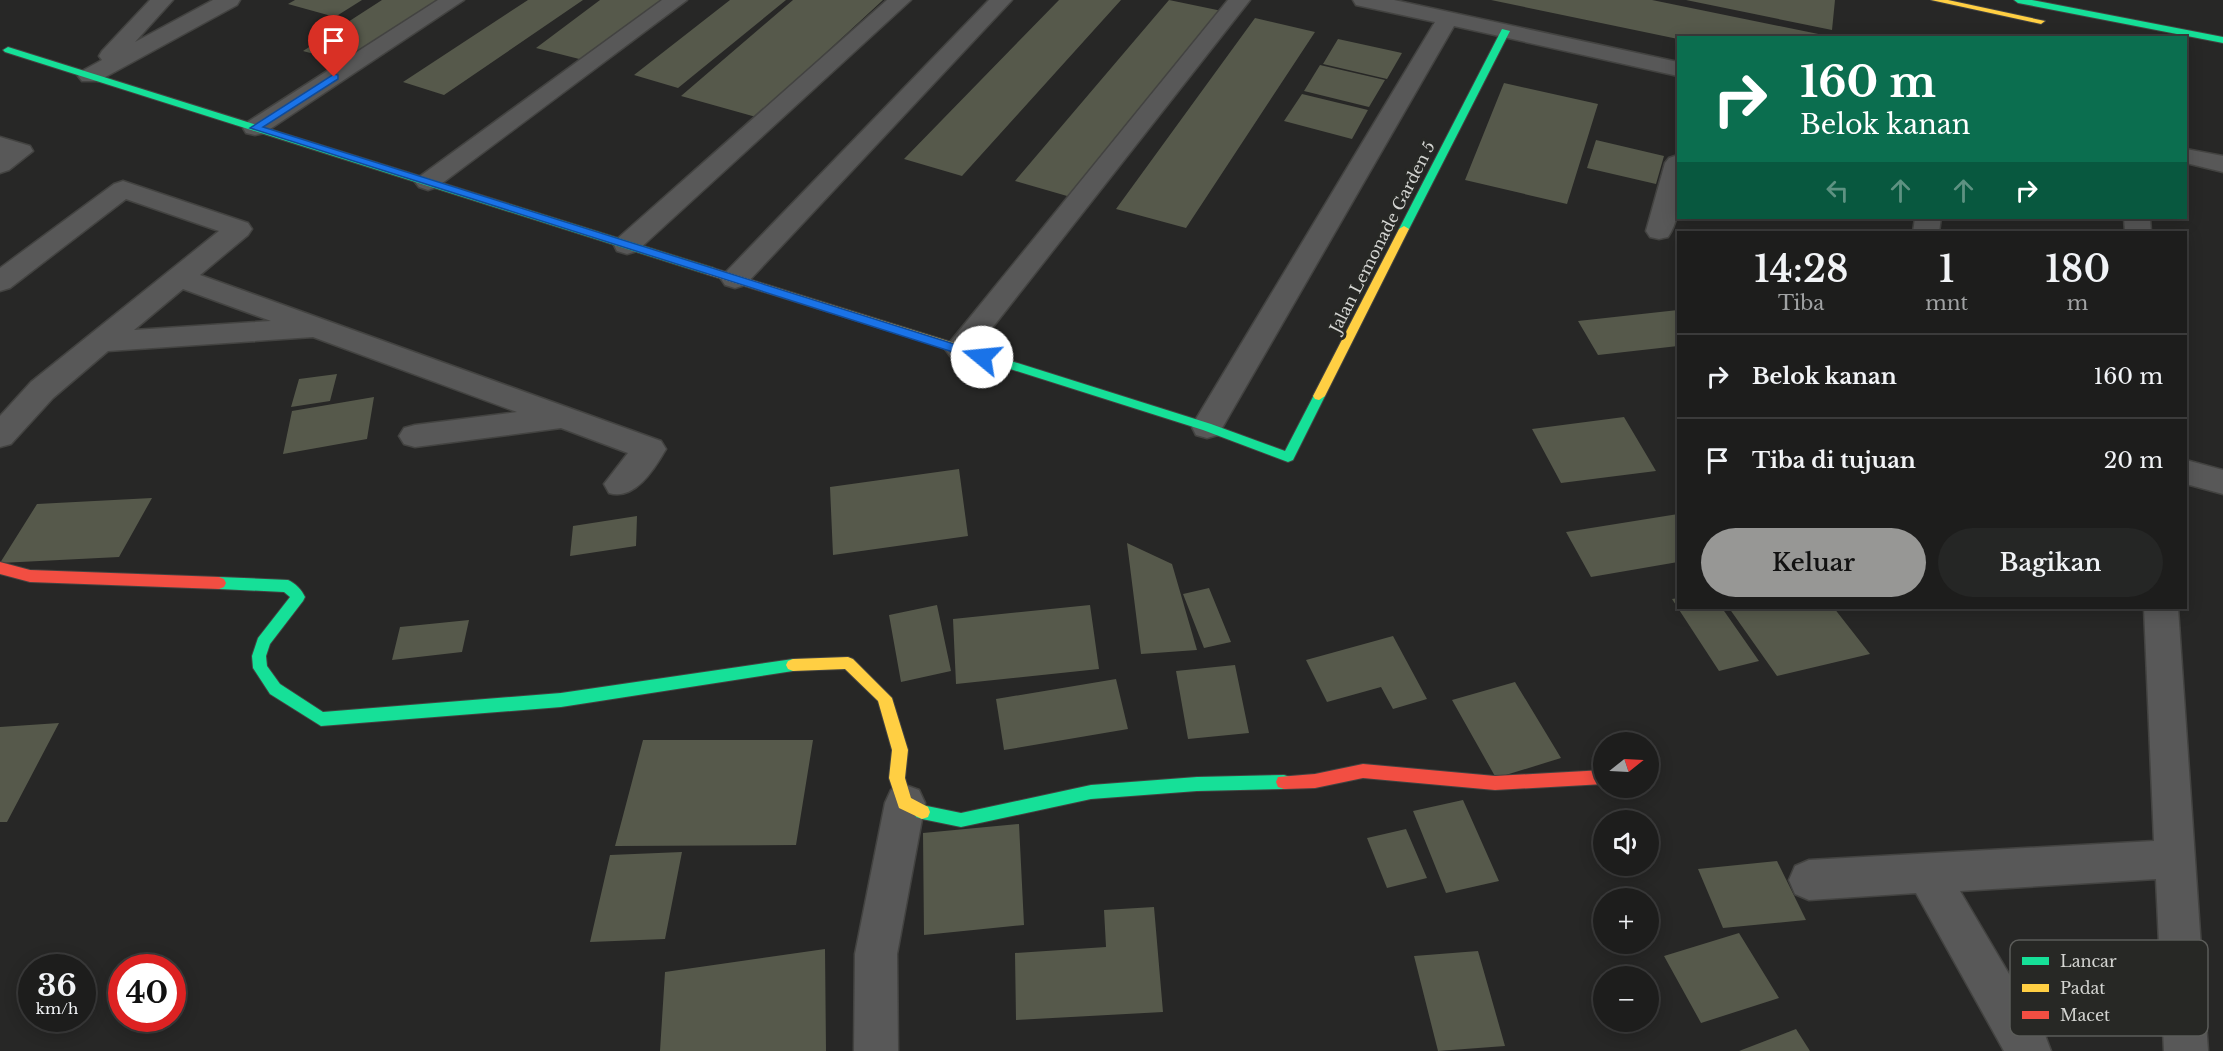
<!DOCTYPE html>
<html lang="id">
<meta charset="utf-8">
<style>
body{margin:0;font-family:"Libre Baskerville",serif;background:#252625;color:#f1f3f6;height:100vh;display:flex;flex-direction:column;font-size:22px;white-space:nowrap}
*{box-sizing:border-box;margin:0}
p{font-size:20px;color:#a0a2a3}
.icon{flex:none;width:33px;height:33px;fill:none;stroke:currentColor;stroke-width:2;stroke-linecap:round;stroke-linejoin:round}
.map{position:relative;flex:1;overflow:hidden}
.drawer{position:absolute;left:1677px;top:231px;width:510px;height:378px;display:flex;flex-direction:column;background:#1d1d1c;border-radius:0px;box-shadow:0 3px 15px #0003,0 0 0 2px #3b3b3b}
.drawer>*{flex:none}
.top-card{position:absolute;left:1677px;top:36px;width:510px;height:183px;border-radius:0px;box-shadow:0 3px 15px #0003,0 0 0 2px #3b3b3b;background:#0b6e4f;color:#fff;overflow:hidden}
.needle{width:39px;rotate:72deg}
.tools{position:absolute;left:1593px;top:732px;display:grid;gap:12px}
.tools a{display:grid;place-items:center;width:66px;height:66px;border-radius:50%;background:#1d1d1c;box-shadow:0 3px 15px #0003,0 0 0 2px #3b3b3b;font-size:30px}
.speed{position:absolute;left:18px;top:954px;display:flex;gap:12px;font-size:30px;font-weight:700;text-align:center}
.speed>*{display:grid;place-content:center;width:78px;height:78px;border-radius:50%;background:#1d1d1c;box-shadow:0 3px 15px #0003,0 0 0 2px #3b3b3b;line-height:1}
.speed small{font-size:15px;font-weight:400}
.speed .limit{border:9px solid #d22;background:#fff;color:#111}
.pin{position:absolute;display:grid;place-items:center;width:51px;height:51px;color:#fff;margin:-62px -26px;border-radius:50% 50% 50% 0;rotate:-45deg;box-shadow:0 0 6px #0007}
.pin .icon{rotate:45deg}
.me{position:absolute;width:66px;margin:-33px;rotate:287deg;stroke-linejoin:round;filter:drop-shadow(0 0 4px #0008)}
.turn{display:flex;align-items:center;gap:21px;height:126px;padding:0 24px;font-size:27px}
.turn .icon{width:78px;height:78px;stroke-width:2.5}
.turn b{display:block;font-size:42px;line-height:51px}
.lanes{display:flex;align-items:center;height:57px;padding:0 24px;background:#0003;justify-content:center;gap:30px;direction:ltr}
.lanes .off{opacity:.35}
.eta{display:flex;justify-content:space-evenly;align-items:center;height:102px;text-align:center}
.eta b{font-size:36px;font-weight:600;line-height:42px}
.primary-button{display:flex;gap:12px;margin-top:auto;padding:12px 24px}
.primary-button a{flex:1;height:69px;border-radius:36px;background:#979795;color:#111;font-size:24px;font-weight:600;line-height:69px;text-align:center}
.primary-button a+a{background:#252625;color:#f1f3f6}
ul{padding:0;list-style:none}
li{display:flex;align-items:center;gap:18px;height:84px;padding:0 24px;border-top:2px solid #3b3b3b}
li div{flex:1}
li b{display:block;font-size:22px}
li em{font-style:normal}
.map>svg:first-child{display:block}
.building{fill:#56594b}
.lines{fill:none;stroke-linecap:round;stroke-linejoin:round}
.street-casing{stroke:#434341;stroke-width:3}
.fast-casing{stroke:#434341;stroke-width:2}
.slow-casing{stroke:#434341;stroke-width:2}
.jam-casing{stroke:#434341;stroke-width:2}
.street{fill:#585858;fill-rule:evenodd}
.fast{fill:#16e098;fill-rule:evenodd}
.slow{fill:#ffcf43;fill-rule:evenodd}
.jam{fill:#f24e42;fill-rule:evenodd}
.route{fill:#1a73e8;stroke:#114b97;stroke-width:1.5}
.labels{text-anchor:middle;stroke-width:6;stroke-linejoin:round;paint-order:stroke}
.street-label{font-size:16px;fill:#d3d4d1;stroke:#272825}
.key{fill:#272825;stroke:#5b5c59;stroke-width:1.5}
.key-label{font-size:16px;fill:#d3d4d1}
</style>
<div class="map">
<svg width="2223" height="1051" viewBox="0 0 2223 1051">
<rect width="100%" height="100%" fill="#272726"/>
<!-- building -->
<path class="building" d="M295,0H362L335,17L288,4Z
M382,0H440L347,63L303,51Z
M528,0H583L444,95L403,82Z
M600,0H670L591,62L536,48Z
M730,0H786L678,88L634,75Z
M793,0H883L756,117L681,96Z
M1059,0H1121L962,176L904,159Z
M1169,0L1222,11L1074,198L1015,181Z
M1491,0H1652L1838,38L1678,39Z
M1686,0H1835L1832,30Z
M1255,18L1315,32L1186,228L1116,209Z
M1338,39L1402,53L1387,79L1323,64Z
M1320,65L1385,80L1369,107L1304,91Z
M1504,83L1598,104L1567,204L1465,180Z
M1302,94L1368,110L1352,139L1284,121Z
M1596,140L1664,156L1656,184L1587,168Z
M1678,310V346L1598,355L1578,321Z
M337,374L330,401L291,407L299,379Z
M374,397L367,439L283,454L292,411Z
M1624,417L1656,471L1561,483L1532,429Z
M959,469L968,536L833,555L830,487Z
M152,498L119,557L0,563L37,504Z
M1678,514V562L1591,577L1566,532Z
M637,516L636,546L570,556L573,526Z
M1127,543L1172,564L1197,650L1141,654Z
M1209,588L1231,642L1204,648L1183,594Z
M1678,598V608H1722L1759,661L1719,671L1672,599Z
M937,605L951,671L901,682L889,615Z
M1090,605L1099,669L956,684L953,619Z
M1729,608H1834L1870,654L1777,676Z
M469,620L462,652L392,660L400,627Z
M1393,636L1427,699L1393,709L1381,687L1327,702L1306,660Z
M1235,665L1249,733L1188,739L1176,671Z
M1116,679L1128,729L1004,750L996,699Z
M1515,682L1561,758L1496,778L1452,700Z
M59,723L7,822H0V727Z
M643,740H813L796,845L615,846Z
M1463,800L1499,881L1446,893L1413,811Z
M1019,824L1024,925L924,935L923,833Z
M1406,829L1427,878L1387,888L1367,838Z
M682,852L665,939L590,942L610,855Z
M1777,861L1806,920L1723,928L1698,869Z
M1154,907L1163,1012L1016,1020L1015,953L1106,947L1104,910Z
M1739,933L1779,998L1701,1023L1664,956Z
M825,949L826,1051H660L665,972Z
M1478,951L1505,1046L1438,1051L1414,956Z
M1796,1029L1810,1051H1739Z"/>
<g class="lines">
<!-- street casing -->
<g class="street-casing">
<path id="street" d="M150,0H173L135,42L213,0H240L237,5L98,81H82L78,76L82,71L102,60L99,56L102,51Z
M438,0H464L264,133L255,135L246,133L243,128L246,123Z
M662,0H687L437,187L428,190L419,187L415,182L419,177Z
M887,0H911L637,251L627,254L617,251L614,245L617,239Z
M989,0H1012L745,285L735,288L725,285L721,279L725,273Z
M1228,0H1250L970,356L960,359L950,356L945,349L950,342Z
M1353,0H1394L1678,62V76L1454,26L1218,435L1207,438L1196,435L1192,427L1196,419L1435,22L1356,5Z
M0,137L30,146L33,151L9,170L0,173Z
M2186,149L2223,156V172L2186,163Z
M1678,155C1681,180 1683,215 1668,237L1659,239L1650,237L1646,231L1665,163L1669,158Z
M123,181L248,223L252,229L248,235L200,275L661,441L666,449C654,470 634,501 609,493L604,484L628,453L561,428L415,447L404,444L399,436L404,428L415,425L517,412L313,337L108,351L53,398L11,444L0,447V416L31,382L219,231L126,199L10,288L0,291V268L114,184ZM183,289L271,321L134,330Z
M1915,218H1941L1939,232H1913Z
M2124,218H2150L2151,232H2125Z
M2186,460L2223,470V494L2186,484Z
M2144,608H2178L2208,1051H2164L2156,879L1960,891L2045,1035L2051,1051H2004L1916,893L1809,900L1795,894L1789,880L1795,866L1809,860L2154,841Z
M905,785L919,790L925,803L897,954L898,1051H854L855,954L885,803L891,790Z"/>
</g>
<!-- fast casing -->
<g class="fast-casing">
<path id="fast" d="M2014,0H2032L2223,37V43L2018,3Z
M1502,29L1510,31L1409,229L1404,232L1400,231L1399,229Z
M8,47L714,268L716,271L714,274H706L5,52L3,50Z
M989,354L1211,424L1285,451L1315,393L1319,392L1325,396L1293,460L1288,462L1203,430L985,361L983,358Z
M219,577L288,580C295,583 302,590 305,597L303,601L270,644L266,656L267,666L280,684L323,712L561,693L793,659L798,661L800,665L798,669L793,671L561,707L321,726L270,694L253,668L252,656L258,638L290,597L284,592L219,589L214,587L212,583L214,579Z
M1284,775L1290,777L1292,782L1290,787L1284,789L1197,791L1091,799L961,827L922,819L916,817L914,812L916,807L922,805L961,813L1091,785L1197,777Z"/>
</g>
<!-- slow casing -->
<g class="slow-casing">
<path id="slow" d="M1931,0H1948L2045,21L2041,24Z
M1404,226L1409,229L1325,396L1319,400L1315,399L1313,396L1399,229Z
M710,267L993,355L995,358L993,361H985L706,274V268Z
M848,657L853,659L892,698L908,750L905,778L911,798L928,807L930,812L928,817L922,819L899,808L889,778L892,750L878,701L845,669L793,671L788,669L786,665L788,661L793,659Z"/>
</g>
<!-- jam casing -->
<g class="jam-casing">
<path id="jam" d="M0,562L30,570L219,577L224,579L226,583L224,587L219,589L30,582L0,574Z
M1363,764L1495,776L1604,770V784L1495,790L1363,778L1315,788L1284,789L1278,787L1276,782L1278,777L1315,774Z"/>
</g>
<!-- street -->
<use href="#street" class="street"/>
<!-- fast -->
<use href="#fast" class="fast"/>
<!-- slow -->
<use href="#slow" class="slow"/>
<!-- jam -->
<use href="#jam" class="jam"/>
</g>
<!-- route -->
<path class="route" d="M334,74L338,75V79L263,127L986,354L988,357L982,361L978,360L250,128Z"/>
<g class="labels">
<!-- street labels -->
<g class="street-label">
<text transform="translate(1382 237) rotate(-63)" y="6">Jalan Lemonade Garden 5</text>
</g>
</g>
<!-- legend -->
<rect x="2010" y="940" width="198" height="96" rx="9" class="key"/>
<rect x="2022" y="957" width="27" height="8" fill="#16e098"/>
<rect x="2022" y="984" width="27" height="8" fill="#ffcf43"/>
<rect x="2022" y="1011" width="27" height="8" fill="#f24e42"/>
<g class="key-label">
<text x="2060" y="967">Lancar</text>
<text x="2060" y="994">Padat</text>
<text x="2060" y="1021">Macet</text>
</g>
</svg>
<div class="tools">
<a><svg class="needle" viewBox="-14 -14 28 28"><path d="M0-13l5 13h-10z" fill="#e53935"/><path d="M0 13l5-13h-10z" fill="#a0a2a3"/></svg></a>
<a><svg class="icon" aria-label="sound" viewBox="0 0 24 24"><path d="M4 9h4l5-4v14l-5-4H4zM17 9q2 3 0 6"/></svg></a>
<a>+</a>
<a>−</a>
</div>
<div class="speed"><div>36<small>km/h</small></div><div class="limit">40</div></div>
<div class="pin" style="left:334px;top:77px;background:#d93025"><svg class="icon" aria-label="arrive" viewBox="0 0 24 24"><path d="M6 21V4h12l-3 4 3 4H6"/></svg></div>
<svg class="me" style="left:982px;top:357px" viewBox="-20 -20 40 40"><circle r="19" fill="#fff"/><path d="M0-13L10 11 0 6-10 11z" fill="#1a73e8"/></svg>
<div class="top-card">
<div class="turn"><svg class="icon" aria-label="right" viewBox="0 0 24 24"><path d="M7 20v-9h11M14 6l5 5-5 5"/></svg><div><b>160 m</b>Belok kanan</div></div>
<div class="lanes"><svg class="icon off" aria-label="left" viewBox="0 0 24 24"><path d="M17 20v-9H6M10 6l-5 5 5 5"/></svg><svg class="icon off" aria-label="ahead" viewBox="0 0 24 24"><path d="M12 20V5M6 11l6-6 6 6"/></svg><svg class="icon off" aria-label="ahead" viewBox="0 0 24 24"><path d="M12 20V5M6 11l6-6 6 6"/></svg><svg class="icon" aria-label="right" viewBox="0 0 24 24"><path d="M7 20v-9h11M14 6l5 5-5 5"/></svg></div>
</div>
<section class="drawer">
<div class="eta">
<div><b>14:28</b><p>Tiba</p></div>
<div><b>1</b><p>mnt</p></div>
<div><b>180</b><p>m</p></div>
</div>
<ul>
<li><svg class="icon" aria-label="right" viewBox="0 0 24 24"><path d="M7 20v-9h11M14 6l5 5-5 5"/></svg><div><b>Belok kanan</b></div><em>160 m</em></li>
<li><svg class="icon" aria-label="arrive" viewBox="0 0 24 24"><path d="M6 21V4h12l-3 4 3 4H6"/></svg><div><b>Tiba di tujuan</b></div><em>20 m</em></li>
</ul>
<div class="primary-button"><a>Keluar</a><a>Bagikan</a></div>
</section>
</div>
